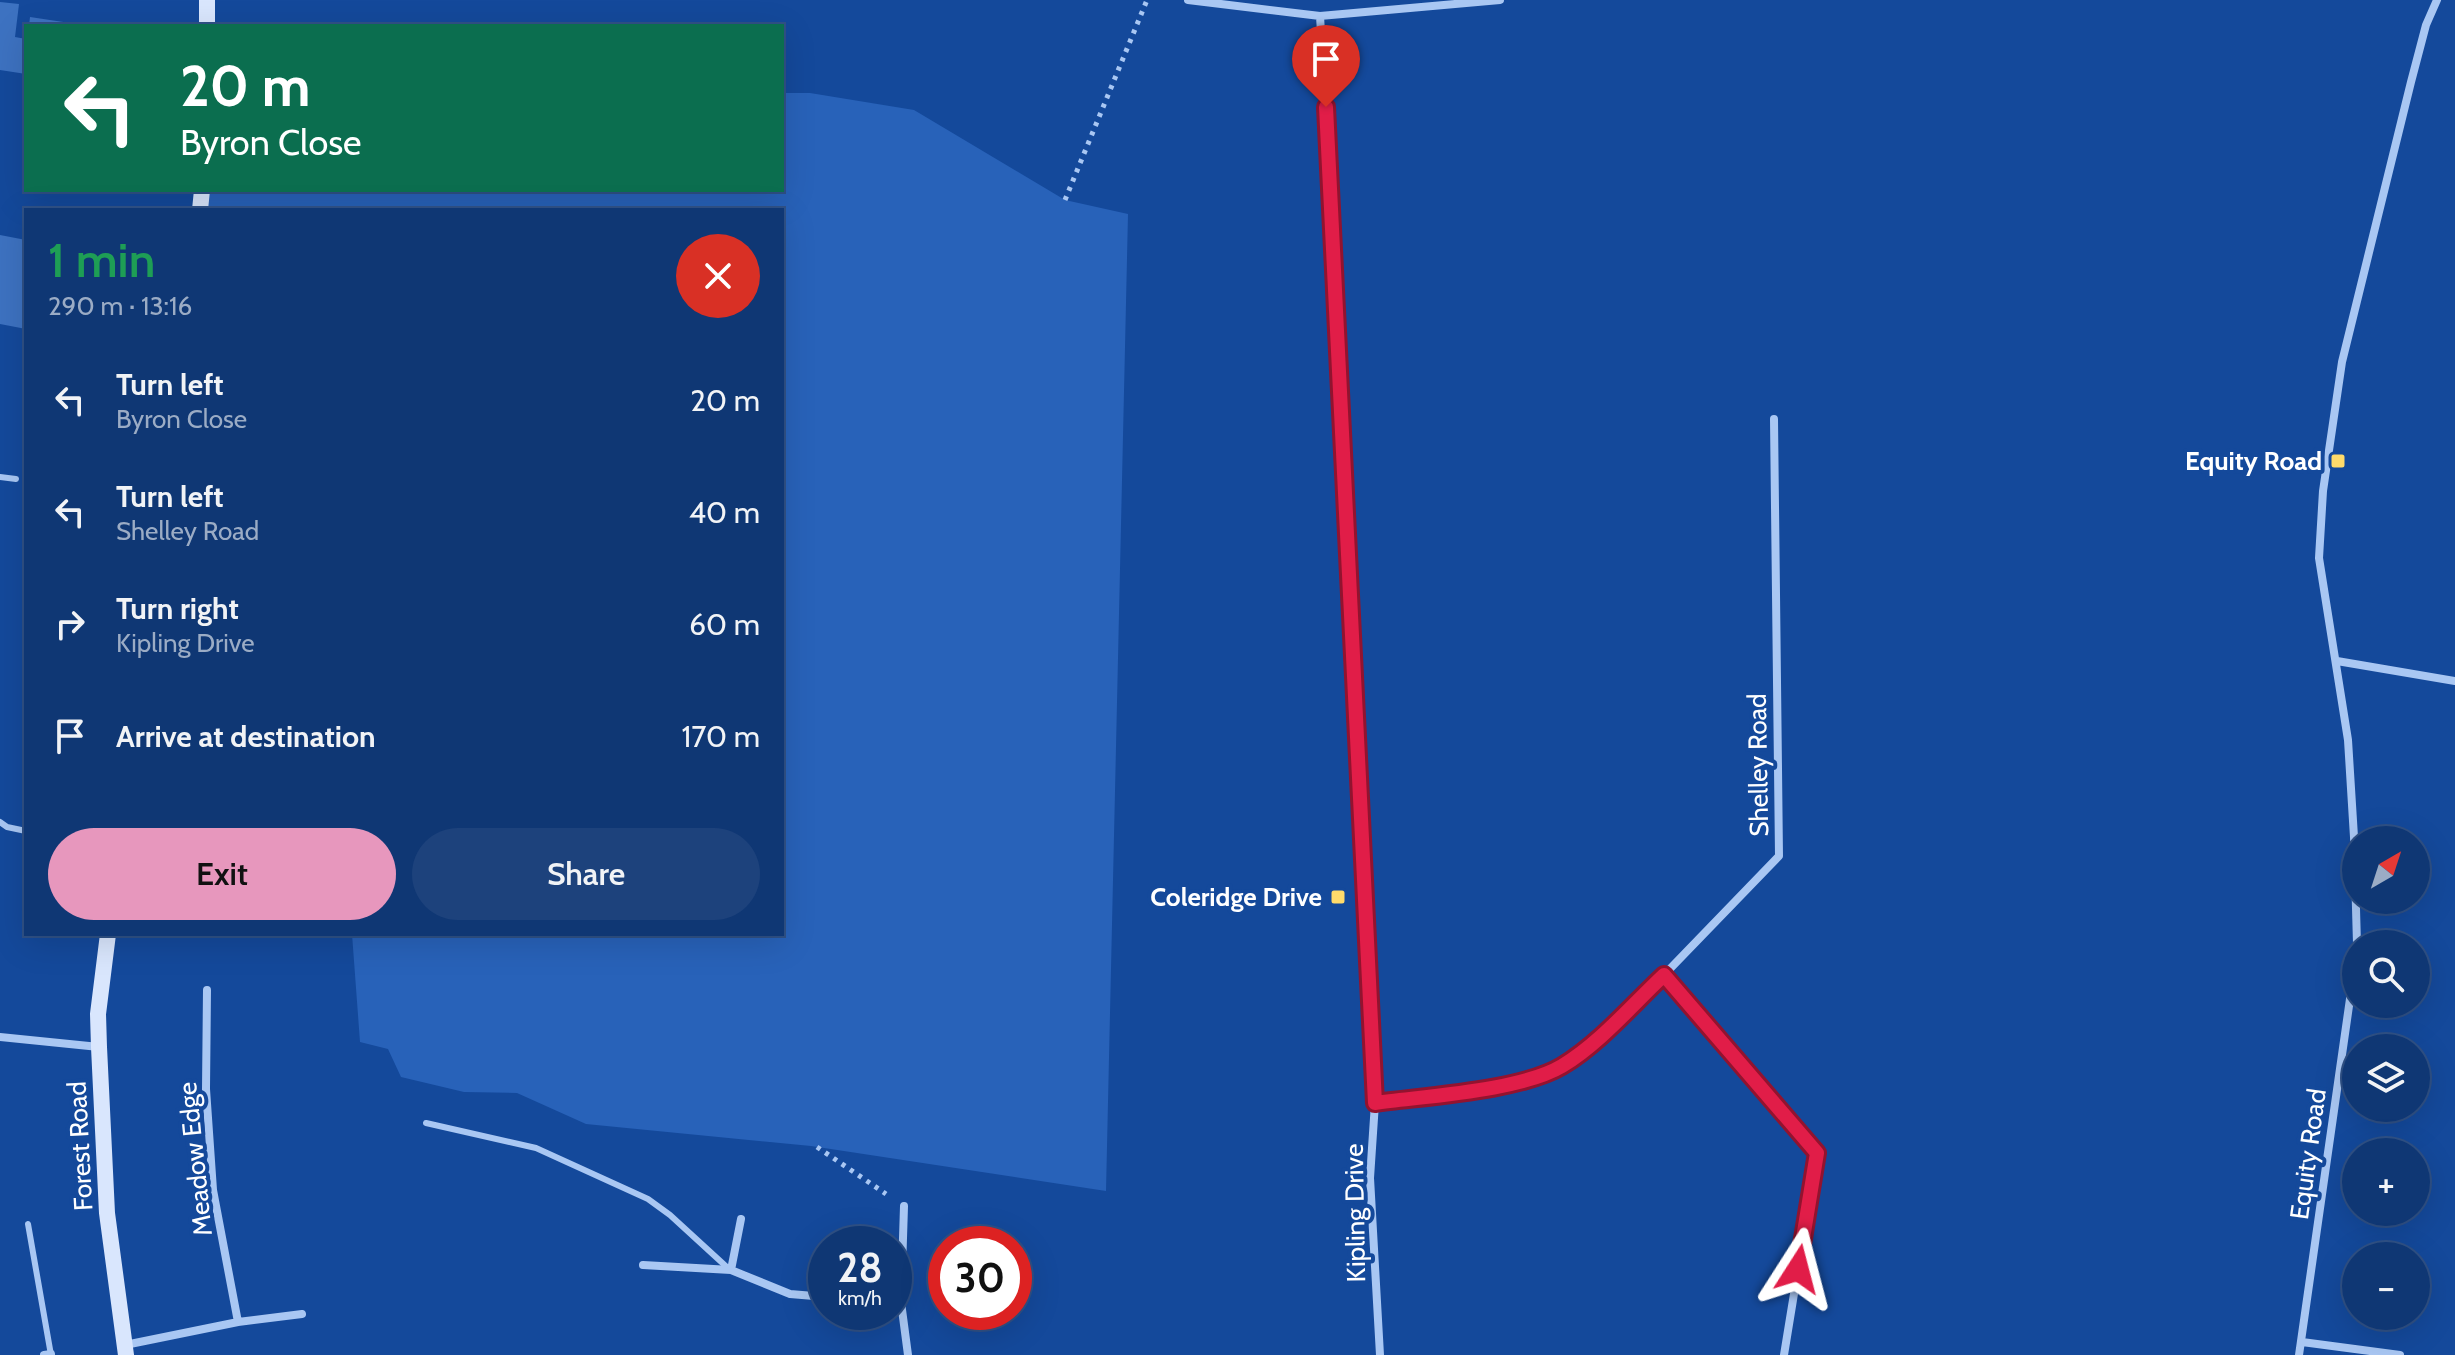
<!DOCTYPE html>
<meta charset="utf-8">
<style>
body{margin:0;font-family:Cabin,sans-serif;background:#1d427c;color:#f1f3f6;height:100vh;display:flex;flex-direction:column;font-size:30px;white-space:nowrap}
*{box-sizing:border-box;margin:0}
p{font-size:26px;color:#9bacc5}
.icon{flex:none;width:44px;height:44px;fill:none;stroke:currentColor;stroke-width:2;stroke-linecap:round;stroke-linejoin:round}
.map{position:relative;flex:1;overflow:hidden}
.drawer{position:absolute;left:24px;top:208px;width:760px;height:728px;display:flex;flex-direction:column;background:#0f3774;border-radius:0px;box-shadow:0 8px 32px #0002,0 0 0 2px #2f5186}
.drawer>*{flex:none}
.hud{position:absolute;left:24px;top:24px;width:760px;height:168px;border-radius:0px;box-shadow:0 8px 32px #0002,0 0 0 2px #2f5186;background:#0b6e4f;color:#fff;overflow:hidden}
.needle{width:52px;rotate:39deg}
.fabs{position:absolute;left:2342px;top:826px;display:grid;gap:16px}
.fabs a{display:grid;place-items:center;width:88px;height:88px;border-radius:50%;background:#0f3774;box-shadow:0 8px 32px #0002,0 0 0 2px #2f5186;font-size:40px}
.speed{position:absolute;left:808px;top:1226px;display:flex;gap:16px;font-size:40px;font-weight:700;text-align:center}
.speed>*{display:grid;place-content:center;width:104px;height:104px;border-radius:50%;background:#0f3774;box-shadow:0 8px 32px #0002,0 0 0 2px #2f5186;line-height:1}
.speed small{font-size:20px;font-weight:400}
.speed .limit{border:12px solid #d22;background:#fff;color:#111}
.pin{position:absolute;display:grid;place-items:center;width:68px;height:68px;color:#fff;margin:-82px -34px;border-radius:50% 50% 50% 0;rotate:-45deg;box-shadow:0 0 8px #0007}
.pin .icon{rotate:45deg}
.me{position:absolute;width:88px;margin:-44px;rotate:9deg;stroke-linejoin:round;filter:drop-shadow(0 0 6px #0008)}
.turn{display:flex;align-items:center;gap:28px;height:168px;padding:0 24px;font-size:36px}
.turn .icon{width:104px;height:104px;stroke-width:2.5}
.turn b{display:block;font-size:56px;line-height:68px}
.round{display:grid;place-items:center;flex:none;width:84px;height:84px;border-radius:42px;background:#1d427c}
.headline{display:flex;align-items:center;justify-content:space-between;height:136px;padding:0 24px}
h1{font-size:48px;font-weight:600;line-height:60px;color:#1e9e55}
.action{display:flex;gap:16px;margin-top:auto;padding:16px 24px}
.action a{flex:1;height:92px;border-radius:48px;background:#e797bd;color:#111;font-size:32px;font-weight:600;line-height:92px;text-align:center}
.action a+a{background:#1d427c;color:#f1f3f6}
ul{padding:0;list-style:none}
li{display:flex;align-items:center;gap:24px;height:112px;padding:0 24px}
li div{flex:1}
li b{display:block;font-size:30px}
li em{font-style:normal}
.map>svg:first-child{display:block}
.green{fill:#2862b9}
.building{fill:#3d72c1}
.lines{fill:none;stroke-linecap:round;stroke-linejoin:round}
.path{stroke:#a9c7f3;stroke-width:5;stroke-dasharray:4 6;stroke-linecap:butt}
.lane{stroke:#a9c7f3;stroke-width:6}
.street{stroke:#a9c7f3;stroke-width:8}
.secondary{stroke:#d9e6fd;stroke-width:16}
.route-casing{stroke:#92132f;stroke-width:20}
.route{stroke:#e11d48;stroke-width:14}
.poi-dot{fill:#ffdb6b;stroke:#14499b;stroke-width:3}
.labels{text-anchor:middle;stroke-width:8;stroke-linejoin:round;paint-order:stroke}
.poi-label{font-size:26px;font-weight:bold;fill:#fff;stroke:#14499b;text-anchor:end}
.street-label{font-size:26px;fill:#fff;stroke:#14499b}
</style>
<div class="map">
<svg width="2455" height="1355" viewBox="0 0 2455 1355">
<rect width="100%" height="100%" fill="#14499b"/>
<!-- green -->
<path class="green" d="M782,93H810L914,110L1065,200L1128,214L1106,1191L811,1146L586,1124L517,1093L464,1092L401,1077L388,1049L360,1042L352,934H782V210H200L202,190H782Z"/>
<!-- building -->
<path class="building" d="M0,2L19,4L15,37L26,39V74L0,70Z
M30,17L70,23V26H29Z
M0,235L26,240V329L0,324Z"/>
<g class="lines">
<!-- path -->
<path class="path" d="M1065,200L1147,0
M817,1147L886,1194"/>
<!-- lane -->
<path class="lane" d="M0,477L16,479
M0,822L7,827L26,831
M426,1123L536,1148L648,1199L670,1215L730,1270
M28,1224L51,1355"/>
<!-- street -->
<path class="street" d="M1188,0L1320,16L1500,0
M1320,16L1337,291L1354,719L1375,1103L1370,1178L1380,1355
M2337,661L2455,681
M2357,944L2354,837L2348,740L2319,558L2323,491L2342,362L2411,82L2426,25L2437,0
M1664,975L1817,1153L1784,1355
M207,990L206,1089L213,1190L238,1322
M0,1037L99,1047
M1375,1103L1509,1085L1561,1067L1595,1040L1664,975L1779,856L1774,419
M643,1265L731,1270L790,1294L826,1297
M731,1270L741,1219
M894,1302H901L908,1355
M901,1302L904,1206
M2302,1342L2400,1355
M125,1345L238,1322L302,1314
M44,1355L51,1354
M2299,1355L2356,957"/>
<!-- secondary -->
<path class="secondary" d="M207,26V0
M200,210L202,190
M108,934L98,1014L99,1047L107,1213L126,1355"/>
</g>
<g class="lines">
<!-- route casing -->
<g class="route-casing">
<path id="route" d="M1326,107C1345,439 1356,771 1375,1103C1425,1096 1520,1091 1562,1066C1600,1043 1632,1005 1664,975L1817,1153L1798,1269"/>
</g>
<!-- route -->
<use href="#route" class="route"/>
</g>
<!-- markers -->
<g class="poi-dot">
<rect x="2330" y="453" width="16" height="16" rx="4"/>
<rect x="1330" y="889" width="16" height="16" rx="4"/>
</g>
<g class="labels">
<!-- poi labels -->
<g class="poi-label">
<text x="2322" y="470">Equity Road</text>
<text x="1322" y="906">Coleridge Drive</text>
</g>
<!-- street labels -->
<g class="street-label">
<text transform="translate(1758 765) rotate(-91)" y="9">Shelley Road</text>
<text transform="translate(80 1146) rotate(-93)" y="9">Forest Road</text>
<text transform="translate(2308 1154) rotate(-82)" y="9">Equity Road</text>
<text transform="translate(195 1159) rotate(-96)" y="9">Meadow Edge</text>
<text transform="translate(1355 1213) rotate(-91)" y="9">Kipling Drive</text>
</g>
</g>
</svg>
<div class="fabs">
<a><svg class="needle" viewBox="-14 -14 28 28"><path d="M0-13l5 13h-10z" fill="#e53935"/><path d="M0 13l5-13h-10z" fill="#9bacc5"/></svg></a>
<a><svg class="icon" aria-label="search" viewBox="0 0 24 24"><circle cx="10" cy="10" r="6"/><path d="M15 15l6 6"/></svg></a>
<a><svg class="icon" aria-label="layers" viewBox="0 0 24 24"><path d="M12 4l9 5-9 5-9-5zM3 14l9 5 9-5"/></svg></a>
<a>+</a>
<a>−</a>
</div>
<div class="speed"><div>28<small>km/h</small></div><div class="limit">30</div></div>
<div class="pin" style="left:1326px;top:107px;background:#d93025"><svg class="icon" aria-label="arrive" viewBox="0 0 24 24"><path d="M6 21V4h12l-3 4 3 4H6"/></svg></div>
<svg class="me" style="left:1798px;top:1269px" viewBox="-20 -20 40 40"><path d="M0-17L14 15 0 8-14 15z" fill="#e11d48" stroke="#fff" stroke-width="4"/></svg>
<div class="hud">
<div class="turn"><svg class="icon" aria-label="left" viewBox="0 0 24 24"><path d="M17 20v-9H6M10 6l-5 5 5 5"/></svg><div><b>20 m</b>Byron Close</div></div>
</div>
<section class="drawer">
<div class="headline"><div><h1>1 min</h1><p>290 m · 13:16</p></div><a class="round" style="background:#d93025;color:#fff"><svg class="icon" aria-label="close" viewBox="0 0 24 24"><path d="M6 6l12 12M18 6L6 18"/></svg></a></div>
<ul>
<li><svg class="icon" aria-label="left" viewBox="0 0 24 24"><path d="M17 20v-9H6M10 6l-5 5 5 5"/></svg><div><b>Turn left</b><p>Byron Close</p></div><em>20 m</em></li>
<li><svg class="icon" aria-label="left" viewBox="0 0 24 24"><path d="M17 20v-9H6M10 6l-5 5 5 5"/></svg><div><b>Turn left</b><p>Shelley Road</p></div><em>40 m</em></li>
<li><svg class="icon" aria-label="right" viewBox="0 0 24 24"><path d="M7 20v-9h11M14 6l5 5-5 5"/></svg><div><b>Turn right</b><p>Kipling Drive</p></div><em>60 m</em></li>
<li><svg class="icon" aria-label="arrive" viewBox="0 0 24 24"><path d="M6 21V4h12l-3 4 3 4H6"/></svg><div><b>Arrive at destination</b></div><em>170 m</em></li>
</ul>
<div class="action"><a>Exit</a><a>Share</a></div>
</section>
</div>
